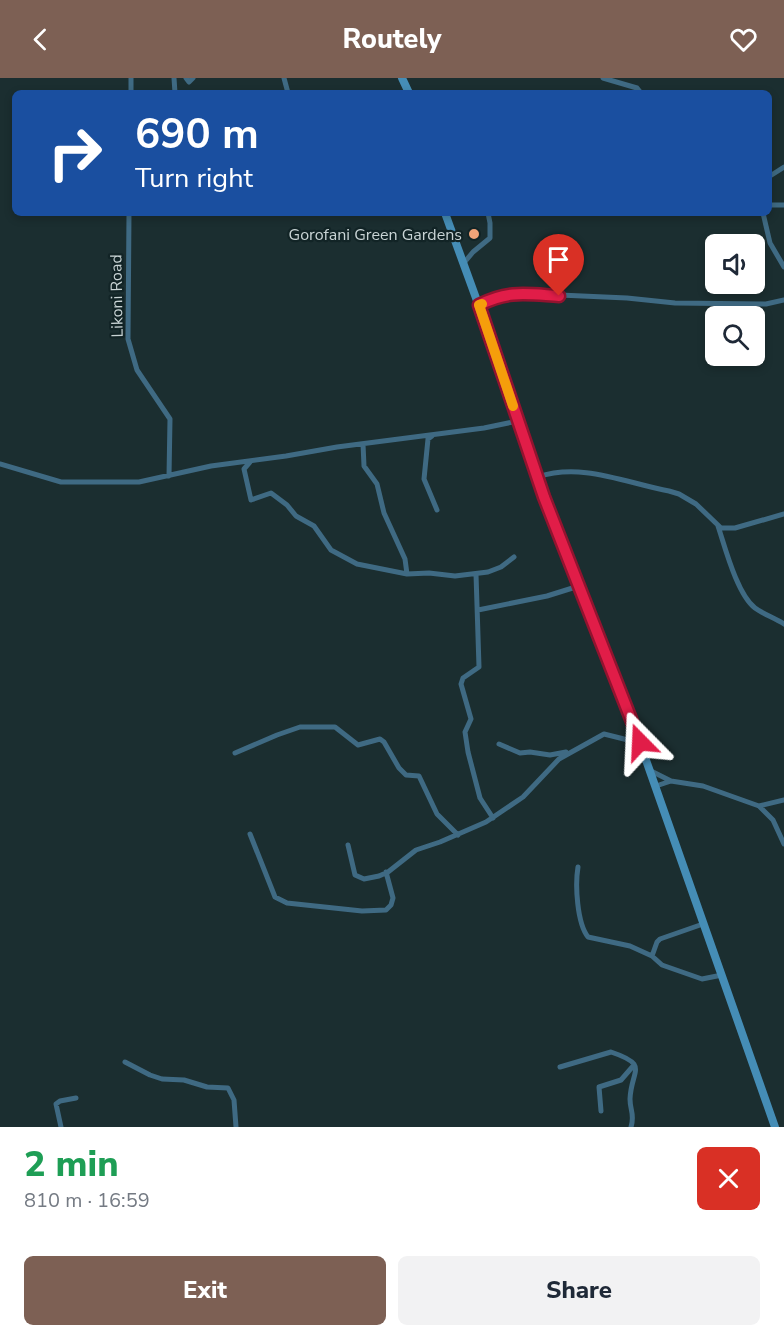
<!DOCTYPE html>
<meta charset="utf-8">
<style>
body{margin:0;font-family:"Nunito Sans",sans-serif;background:#f2f2f3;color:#1f2937;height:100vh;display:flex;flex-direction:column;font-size:22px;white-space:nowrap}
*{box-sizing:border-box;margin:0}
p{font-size:20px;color:#747a83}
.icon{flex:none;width:33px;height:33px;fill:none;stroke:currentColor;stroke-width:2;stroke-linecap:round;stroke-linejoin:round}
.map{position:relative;height:1049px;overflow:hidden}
.side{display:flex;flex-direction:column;background:#fff;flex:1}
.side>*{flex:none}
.guide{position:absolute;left:12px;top:12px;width:760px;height:126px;border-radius:9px;box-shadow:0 3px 9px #0003;background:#1a4fa0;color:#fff;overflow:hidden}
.tools{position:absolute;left:705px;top:156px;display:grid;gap:12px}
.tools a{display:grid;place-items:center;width:60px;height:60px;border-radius:9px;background:#fff;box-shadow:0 3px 9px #0003;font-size:30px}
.pin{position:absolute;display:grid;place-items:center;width:51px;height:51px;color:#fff;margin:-62px -26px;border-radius:50% 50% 50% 0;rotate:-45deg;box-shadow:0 0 6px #0007}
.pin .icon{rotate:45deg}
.me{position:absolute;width:66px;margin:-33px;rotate:339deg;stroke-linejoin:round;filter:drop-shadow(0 0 4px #0008)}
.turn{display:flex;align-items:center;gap:21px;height:126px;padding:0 24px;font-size:27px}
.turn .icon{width:78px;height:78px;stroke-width:2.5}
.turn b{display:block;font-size:42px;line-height:51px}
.round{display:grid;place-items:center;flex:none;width:63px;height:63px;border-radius:9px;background:#f2f2f3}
.overview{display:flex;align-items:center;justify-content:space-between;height:102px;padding:0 24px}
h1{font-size:36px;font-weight:800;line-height:45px;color:#1e9e55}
.button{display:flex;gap:12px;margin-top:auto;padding:12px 24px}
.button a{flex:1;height:69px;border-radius:9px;background:#7d6054;color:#fff;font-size:24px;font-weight:800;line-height:69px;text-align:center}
.button a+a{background:#f2f2f3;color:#1f2937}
header{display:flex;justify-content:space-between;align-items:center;height:78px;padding:0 24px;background:#7d6054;color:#fff;font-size:27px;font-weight:800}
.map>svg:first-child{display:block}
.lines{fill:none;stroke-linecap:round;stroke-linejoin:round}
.street{stroke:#3f6a83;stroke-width:5}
.secondary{stroke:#458db6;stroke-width:8}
.route-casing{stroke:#92132f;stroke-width:15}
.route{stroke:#e11d48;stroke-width:10}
.slow{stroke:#f59e0b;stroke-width:10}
.poi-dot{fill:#f0a378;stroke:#122426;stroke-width:2}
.labels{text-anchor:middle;stroke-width:4.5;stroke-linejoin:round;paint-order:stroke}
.poi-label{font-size:16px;fill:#c9d4d5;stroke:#122426;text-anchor:end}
.street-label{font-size:16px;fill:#c9d4d5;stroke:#122426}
</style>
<header><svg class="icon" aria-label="back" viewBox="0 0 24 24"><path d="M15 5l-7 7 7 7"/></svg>Routely<svg class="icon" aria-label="heart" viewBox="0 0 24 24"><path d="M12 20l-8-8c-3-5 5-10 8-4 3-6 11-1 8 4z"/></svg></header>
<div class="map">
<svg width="784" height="1049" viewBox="0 0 784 1049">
<rect width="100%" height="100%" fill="#1b2e30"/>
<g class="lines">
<!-- street -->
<path class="street" d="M174,0L175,15
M186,0L189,4L193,0
M284,0L288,15
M603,0L637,10L641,15
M131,15V0
M770,98L784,89
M770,127H784
M129,135L128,261L137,292L170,341L169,398
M763,135L770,165L784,189
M463,186L473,174L490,160V145L488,135
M479,227L494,220L515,215L627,220L675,225L766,226L784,222
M432,358L428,361L424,401L437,432
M363,366L364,388L377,406L384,435L405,481L407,496
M250,384L244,391L251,422L271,415L287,427L296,438L314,448L331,472L357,486L407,496L429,495L455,498L488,494L501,489L514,479
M0,386L61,404H139L211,388L286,378L337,369L484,350L518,343
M538,399C581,384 626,405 669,413L679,416L696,426L721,450H735L784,436
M718,448C725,469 737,516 755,530C763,536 775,540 784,546
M476,496L479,589L463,600L461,606L471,641L465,654L468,674L480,720L493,740
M478,532L547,518L579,508
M499,666L520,675L530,674L550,677L566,674
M235,675L277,657L300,649H335L358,667L380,661L384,664L399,690L406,697L419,698L437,736L458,757
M649,692L671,703L703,708L759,728L773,742L784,766
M656,708L671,703
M759,728L784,722
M250,756L275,819L287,825L362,833L386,832L391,827L393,820L386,794
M348,767L355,797L364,801L379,798L388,794L416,772L440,764L486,744L523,719L559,681L604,656L640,665
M578,789C575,807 577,845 588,859L630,868L652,878L662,887L702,901L722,897
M652,878L657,864L660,861L703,846
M125,984L150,997L162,1001L184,1002L207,1009L228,1010L234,1022L236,1049
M560,989L611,974C650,987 631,992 630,1021C630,1033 635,1036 631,1049
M601,1033L599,1009L621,1002L634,987
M61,1049L56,1026L60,1023L76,1020"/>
<!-- secondary -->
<path class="secondary" d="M402,0L409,15
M445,135L484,242L544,419L640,665L775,1049"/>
</g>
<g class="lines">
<!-- route casing -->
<g class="route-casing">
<path id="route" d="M559,218C526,216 509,212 479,227L544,419L640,664"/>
</g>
<!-- route -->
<use href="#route" class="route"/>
<!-- slow -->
<path class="slow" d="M482,226L479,227L513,328"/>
</g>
<!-- markers -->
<circle class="poi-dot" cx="474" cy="156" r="6"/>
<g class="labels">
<!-- poi labels -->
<g class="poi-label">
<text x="462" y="162">Gorofani Green Gardens</text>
</g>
<!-- street labels -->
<g class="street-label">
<text transform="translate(116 218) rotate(-91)" y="6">Likoni Road</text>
</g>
</g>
</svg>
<div class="tools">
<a><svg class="icon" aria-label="sound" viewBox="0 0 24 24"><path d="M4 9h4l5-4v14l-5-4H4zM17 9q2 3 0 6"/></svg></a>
<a><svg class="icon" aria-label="search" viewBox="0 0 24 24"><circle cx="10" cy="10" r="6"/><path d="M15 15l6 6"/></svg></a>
</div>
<div class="pin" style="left:559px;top:218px;background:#d93025"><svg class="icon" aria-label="arrive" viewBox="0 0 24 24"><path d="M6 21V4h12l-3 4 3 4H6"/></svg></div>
<svg class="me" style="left:640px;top:664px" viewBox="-20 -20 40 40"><path d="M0-17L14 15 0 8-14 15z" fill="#e11d48" stroke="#fff" stroke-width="4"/></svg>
<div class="guide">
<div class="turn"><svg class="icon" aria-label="right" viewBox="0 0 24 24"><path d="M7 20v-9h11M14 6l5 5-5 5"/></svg><div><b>690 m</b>Turn right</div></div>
</div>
</div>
<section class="side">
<div class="overview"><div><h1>2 min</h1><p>810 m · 16:59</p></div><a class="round" style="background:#d93025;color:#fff"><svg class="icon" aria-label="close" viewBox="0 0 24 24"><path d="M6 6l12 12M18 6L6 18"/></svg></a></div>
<div class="button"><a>Exit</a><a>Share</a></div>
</section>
